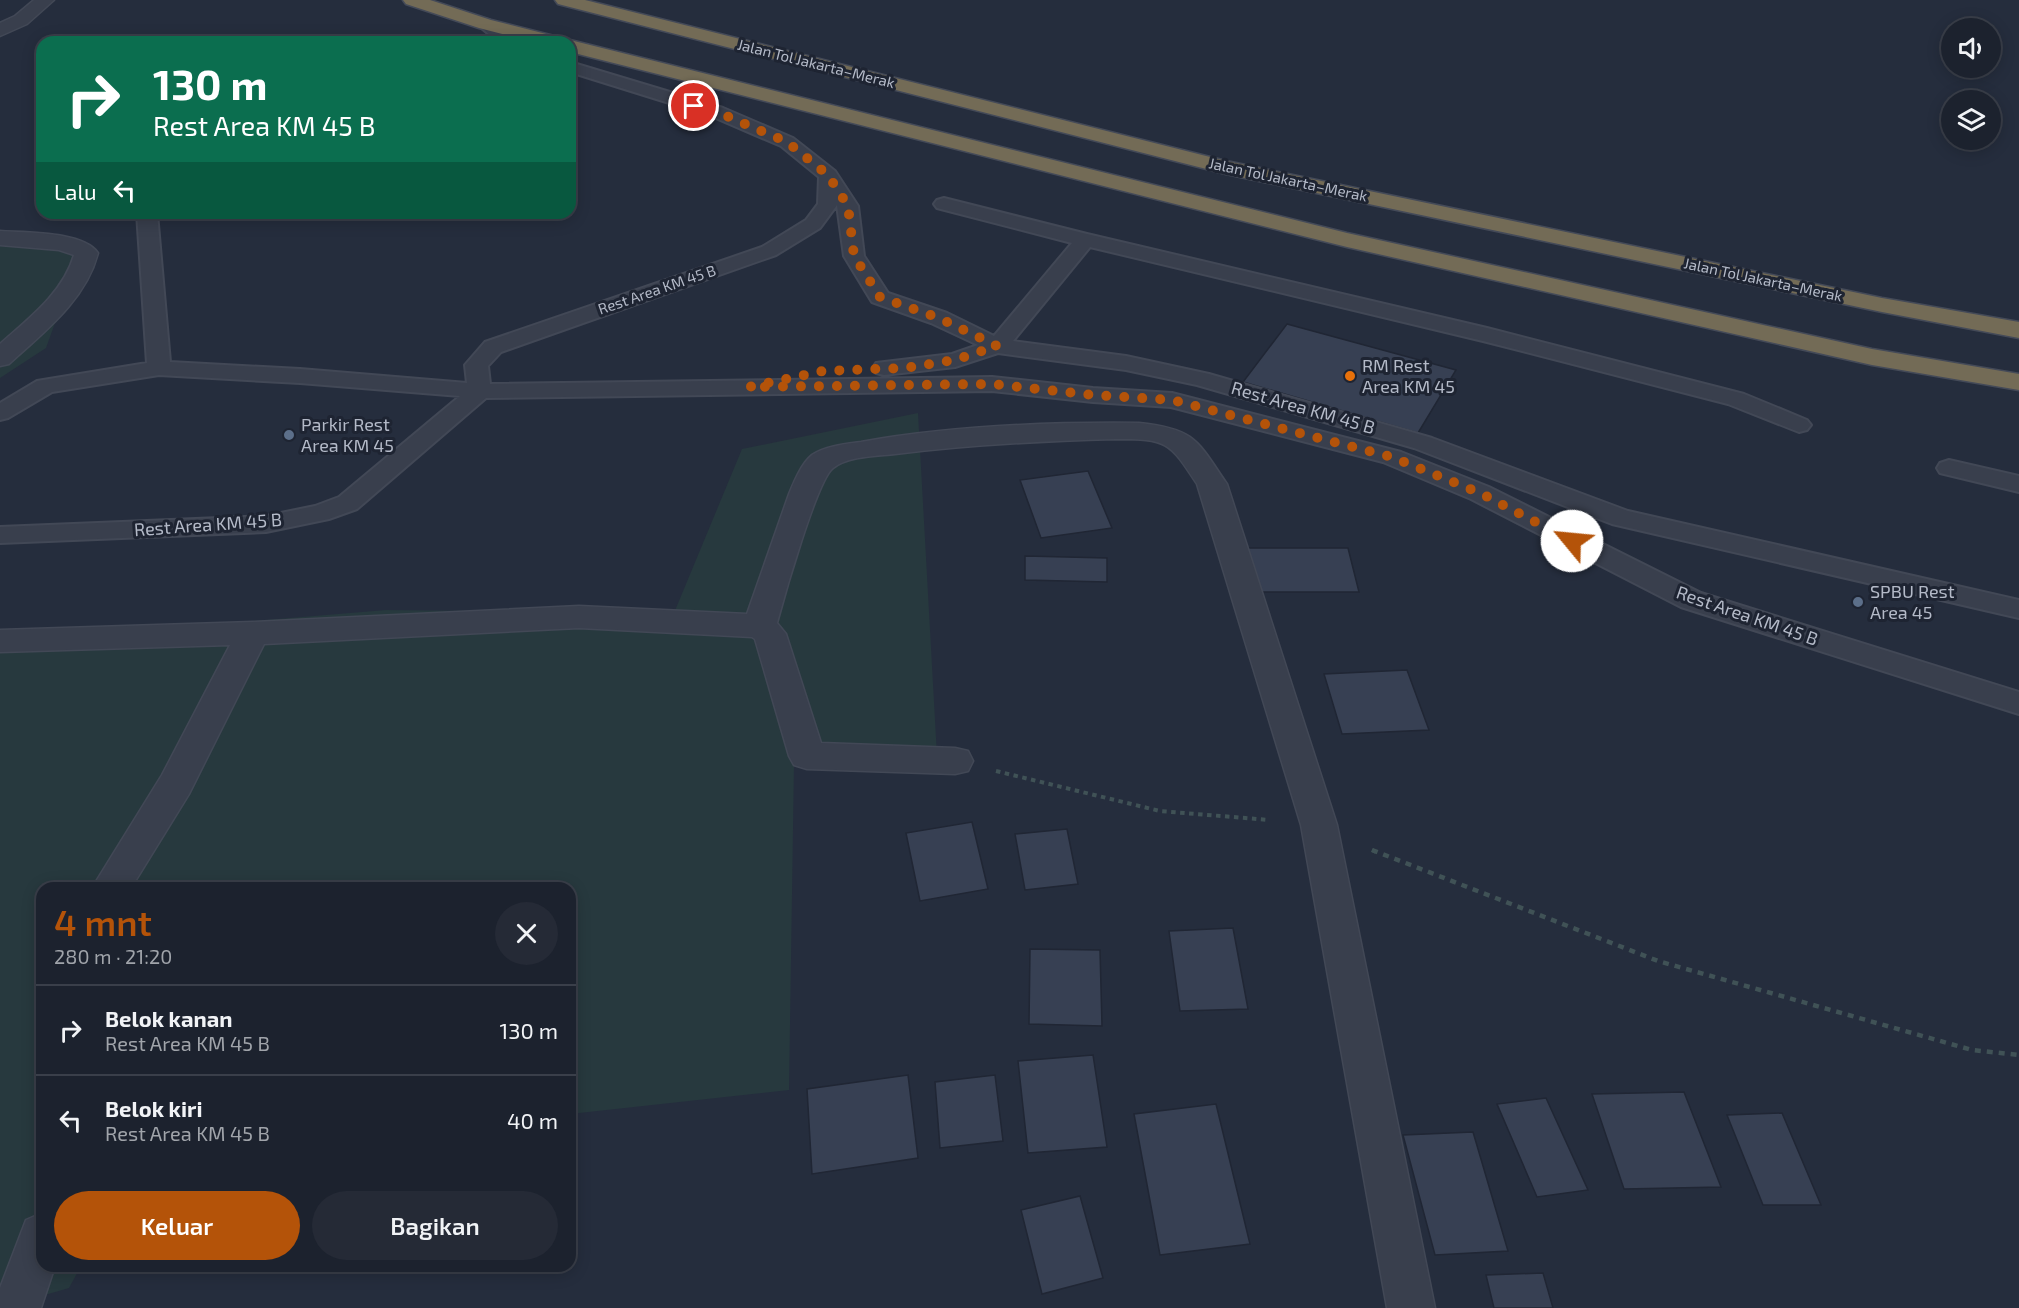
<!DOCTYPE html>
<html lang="id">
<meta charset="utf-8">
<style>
body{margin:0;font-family:"Exo 2",sans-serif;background:#252a36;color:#f1f3f6;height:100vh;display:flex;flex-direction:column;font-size:22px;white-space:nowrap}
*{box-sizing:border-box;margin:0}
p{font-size:20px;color:#a0a4aa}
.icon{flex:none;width:33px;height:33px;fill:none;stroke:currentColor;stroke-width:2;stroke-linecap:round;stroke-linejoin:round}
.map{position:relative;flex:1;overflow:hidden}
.details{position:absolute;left:36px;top:882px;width:540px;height:390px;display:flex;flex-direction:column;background:#1c222e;border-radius:18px;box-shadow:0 3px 15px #0003,0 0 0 2px #3a3f4a}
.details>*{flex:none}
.banner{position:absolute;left:36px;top:36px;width:540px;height:183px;border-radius:18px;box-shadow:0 3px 15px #0003,0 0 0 2px #3a3f4a;background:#0b6e4f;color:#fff;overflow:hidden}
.fabs{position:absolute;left:1941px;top:18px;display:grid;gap:12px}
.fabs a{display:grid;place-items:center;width:60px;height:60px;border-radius:50%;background:#1c222e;box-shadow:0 3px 15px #0003,0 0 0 2px #3a3f4a;font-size:30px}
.pin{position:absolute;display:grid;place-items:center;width:51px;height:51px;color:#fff;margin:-26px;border:3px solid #fff;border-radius:50%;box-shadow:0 2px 6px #0007}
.me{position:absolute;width:66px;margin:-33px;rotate:298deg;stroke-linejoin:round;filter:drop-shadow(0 0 4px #0008)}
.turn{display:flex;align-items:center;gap:21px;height:126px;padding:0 18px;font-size:27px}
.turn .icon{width:78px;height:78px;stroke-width:2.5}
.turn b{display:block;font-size:42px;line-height:51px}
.then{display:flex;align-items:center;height:57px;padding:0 18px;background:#0003;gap:12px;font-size:22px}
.round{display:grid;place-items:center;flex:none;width:63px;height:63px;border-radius:32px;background:#252a36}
.summary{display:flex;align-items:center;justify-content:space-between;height:102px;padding:0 18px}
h1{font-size:36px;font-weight:600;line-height:45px;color:#b45309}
.primary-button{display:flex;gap:12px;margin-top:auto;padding:12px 18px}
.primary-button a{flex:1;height:69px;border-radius:36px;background:#b45309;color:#fff;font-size:24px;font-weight:600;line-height:69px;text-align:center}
.primary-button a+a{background:#252a36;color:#f1f3f6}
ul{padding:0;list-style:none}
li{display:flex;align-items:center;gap:18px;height:90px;padding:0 18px;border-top:2px solid #3a3f4a}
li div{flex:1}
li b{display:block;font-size:22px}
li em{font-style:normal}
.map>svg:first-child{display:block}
.green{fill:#27393e}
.building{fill:#374053;stroke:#202634;stroke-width:1.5}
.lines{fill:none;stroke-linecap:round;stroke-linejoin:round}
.service-casing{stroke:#424856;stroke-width:4}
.minor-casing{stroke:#424856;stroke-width:3}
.motorway-casing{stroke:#444a58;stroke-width:3}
.path-far1{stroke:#405256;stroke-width:4;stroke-dasharray:4.5 4.5;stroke-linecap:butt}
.path{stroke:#405256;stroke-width:4.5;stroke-dasharray:6 6;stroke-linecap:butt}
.service{fill:#393f4d;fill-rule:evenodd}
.minor{fill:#393f4d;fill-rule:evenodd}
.motorway{fill:#736b56;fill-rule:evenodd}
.route{stroke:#b45309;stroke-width:10;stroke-dasharray:0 18}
.food-dot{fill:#e8710a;stroke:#1e2432;stroke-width:2}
.service-dot{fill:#5c6f8a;stroke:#1e2432;stroke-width:2}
.labels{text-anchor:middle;stroke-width:6;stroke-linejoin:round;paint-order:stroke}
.far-street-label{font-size:15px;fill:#b4bac8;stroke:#1e2432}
.poi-label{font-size:18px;fill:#b4bac8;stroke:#1e2432;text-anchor:start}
.street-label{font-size:18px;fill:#b4bac8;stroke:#1e2432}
</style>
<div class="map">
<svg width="2019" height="1308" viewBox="0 0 2019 1308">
<rect width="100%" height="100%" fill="#252d3d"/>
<!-- green -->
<path class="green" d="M0,235L81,251L46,348L0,378Z
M918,413L937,756L794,764L789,1090L570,1114V888H42V1266H81L69,1288L0,1308V642L386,610L674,613L742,449Z"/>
<!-- building -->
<path class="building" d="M1287,324L1456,370L1418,433L1243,382Z
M1088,471L1112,528L1041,538L1020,480Z
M1246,548H1348L1359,592H1253Z
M1025,556L1107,558V582L1025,580Z
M1407,670L1429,730L1342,734L1324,674Z
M972,822L988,889L920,901L906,833Z
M1067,829L1078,884L1025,890L1015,834Z
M1233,928L1248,1009L1180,1011L1169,931Z
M1030,949L1100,950L1102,1026L1029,1024Z
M1093,1055L1107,1147L1028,1153L1018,1061Z
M908,1075L918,1158L812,1174L807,1089Z
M995,1075L1003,1141L940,1148L935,1082Z
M1684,1092L1721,1187L1624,1189L1592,1094Z
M1546,1098L1588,1190L1537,1197L1497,1104Z
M1216,1104L1250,1244L1160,1255L1134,1114Z
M1782,1113L1821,1205H1763L1727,1115Z
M1473,1132L1508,1251L1435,1255L1403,1135Z
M1080,1196L1103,1278L1042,1294L1021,1210Z
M1543,1273L1553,1308H1494L1486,1275Z"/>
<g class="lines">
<!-- service casing -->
<g class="service-casing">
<path id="service" d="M485,19L491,21L516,42H498L477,24Z
M570,62L723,108L793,138L835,171L858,206L864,256L888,293L947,313L994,336L1072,243L937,208L934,204L937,200L944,198L1087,234L1487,328L1744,394L1807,420L1811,425L1807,430L1799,432L1728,404L1483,341L1090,247L1013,341L1126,356L1209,374L1432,438L1628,511L2019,600V618L1612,524L1414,448L1197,385L1126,370L998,353L955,367L884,375L876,373L873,368L876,363L952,354L978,345L931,323L872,302L844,256L837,205L820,228L776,255L501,352L488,366L490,384L992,377L1093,388L1172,393L1401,452L1489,487L1701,593L2019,692V714L1681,607L1471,499L1383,462L1171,407L1093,402L992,391L486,398L357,509L329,519L266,532L0,543V527L266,516L315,506L339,497L460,396L300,383L159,375L52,392L8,418L0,420V403L37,381L147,363L137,213H157L170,362L300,369L467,383L465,365L485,342L762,247L806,220L818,204L819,177L781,146L711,116L570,72Z
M1949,460L2019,476V492L1940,473L1937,468L1940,463Z"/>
</g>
<!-- minor casing -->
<g class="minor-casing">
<path id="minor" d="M34,0H54L27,24L0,36V23L15,16Z
M0,231C25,233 83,231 98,253C86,300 44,332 9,364L0,366V344C28,319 63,293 74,255L59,250L0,245Z
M1139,423C1195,429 1197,440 1227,484L1337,825L1435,1308H1387L1301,825L1197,484C1169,441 1167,439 1115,439C1041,441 968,445 895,454C877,456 848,456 833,468C817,480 784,597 777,623L786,634L821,743L955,748L968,751L973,761L968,771L955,774L807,769L794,765L789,756L755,639L752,637L579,628L264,644L189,794L131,888H92L162,775L230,645L0,652V630L253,622L579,606L747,614L789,494C794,482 801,464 812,455C825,446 846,444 861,442C950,426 1048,422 1139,423Z
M42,1213V1266H55L41,1308H0V1288L26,1220Z"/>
</g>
<!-- motorway casing -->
<g class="motorway-casing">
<path id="motorway" d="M403,0H430L491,20L562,38L564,42L570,40L1347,233L1872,349L2019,374V390L1872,365L1347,247L570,52V42H533L479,28L406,4Z
M555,0H585L1226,161L1882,298L2019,322V338L1882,312L1226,174L558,4Z"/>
</g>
<!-- path-far1 -->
<path class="path-far1" d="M996,771L1160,811L1269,820
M1372,850L1376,852"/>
<!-- path -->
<path class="path" d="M1372,850L1658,961L1972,1050L2019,1055"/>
<!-- service -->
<use href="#service" class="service"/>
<!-- minor -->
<use href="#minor" class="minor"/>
<!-- motorway -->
<use href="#motorway" class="motorway"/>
</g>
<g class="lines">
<!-- route -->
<path class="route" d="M694,106L717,112L787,142L828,175L848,206L854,256L880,297L939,318L997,346L955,360L905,368L823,371L749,387L992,384L1093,395L1172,400L1392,457L1480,493L1572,541"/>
</g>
<!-- markers -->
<circle class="food-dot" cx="1350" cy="376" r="6"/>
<g class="service-dot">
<circle cx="289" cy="435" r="6"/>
<circle cx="1858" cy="602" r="6"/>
</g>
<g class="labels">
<!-- far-street labels -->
<g class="far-street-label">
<text transform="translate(816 64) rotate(14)" y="5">Jalan Tol Jakarta–Merak</text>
<text transform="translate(1288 180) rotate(12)" y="5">Jalan Tol Jakarta–Merak</text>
<text transform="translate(1763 280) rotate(12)" y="5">Jalan Tol Jakarta–Merak</text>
<text transform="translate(657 290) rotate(-19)" y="5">Rest Area KM 45 B</text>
</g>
<!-- poi labels -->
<g class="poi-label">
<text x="1362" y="372">RM Rest<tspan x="1362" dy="21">Area KM 45</tspan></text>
<text x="301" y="431">Parkir Rest<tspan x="301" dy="21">Area KM 45</tspan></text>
<text x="1870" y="598">SPBU Rest<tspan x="1870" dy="21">Area 45</tspan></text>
</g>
<!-- street labels -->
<g class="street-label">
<text transform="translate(1303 408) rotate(16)" y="6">Rest Area KM 45 B</text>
<text transform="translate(208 525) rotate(-4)" y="6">Rest Area KM 45 B</text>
<text transform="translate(1747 616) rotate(19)" y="6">Rest Area KM 45 B</text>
</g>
</g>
</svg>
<div class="fabs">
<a><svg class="icon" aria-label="sound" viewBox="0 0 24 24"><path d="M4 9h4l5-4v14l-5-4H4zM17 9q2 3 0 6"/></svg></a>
<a><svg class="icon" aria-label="layers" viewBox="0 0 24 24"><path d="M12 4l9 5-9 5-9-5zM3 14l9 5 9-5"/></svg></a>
</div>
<div class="pin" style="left:694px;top:106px;background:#d93025"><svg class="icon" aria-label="arrive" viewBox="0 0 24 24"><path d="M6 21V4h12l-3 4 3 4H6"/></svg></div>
<svg class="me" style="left:1572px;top:541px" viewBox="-20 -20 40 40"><circle r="19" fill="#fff"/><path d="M0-13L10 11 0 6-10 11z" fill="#b45309"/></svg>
<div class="banner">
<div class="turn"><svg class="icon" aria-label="right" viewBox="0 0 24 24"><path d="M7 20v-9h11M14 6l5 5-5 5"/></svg><div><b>130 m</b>Rest Area KM 45 B</div></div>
<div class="then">Lalu<svg class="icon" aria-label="left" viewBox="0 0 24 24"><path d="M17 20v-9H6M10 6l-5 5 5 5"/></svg></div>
</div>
<section class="details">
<div class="summary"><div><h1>4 mnt</h1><p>280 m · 21:20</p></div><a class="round"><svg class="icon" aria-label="close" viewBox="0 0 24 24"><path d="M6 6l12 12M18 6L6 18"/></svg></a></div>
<ul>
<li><svg class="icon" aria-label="right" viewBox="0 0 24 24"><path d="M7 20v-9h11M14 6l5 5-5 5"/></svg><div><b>Belok kanan</b><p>Rest Area KM 45 B</p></div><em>130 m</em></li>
<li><svg class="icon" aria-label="left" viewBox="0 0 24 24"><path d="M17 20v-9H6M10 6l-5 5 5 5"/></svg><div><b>Belok kiri</b><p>Rest Area KM 45 B</p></div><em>40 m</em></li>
</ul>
<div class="primary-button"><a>Keluar</a><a>Bagikan</a></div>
</section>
</div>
